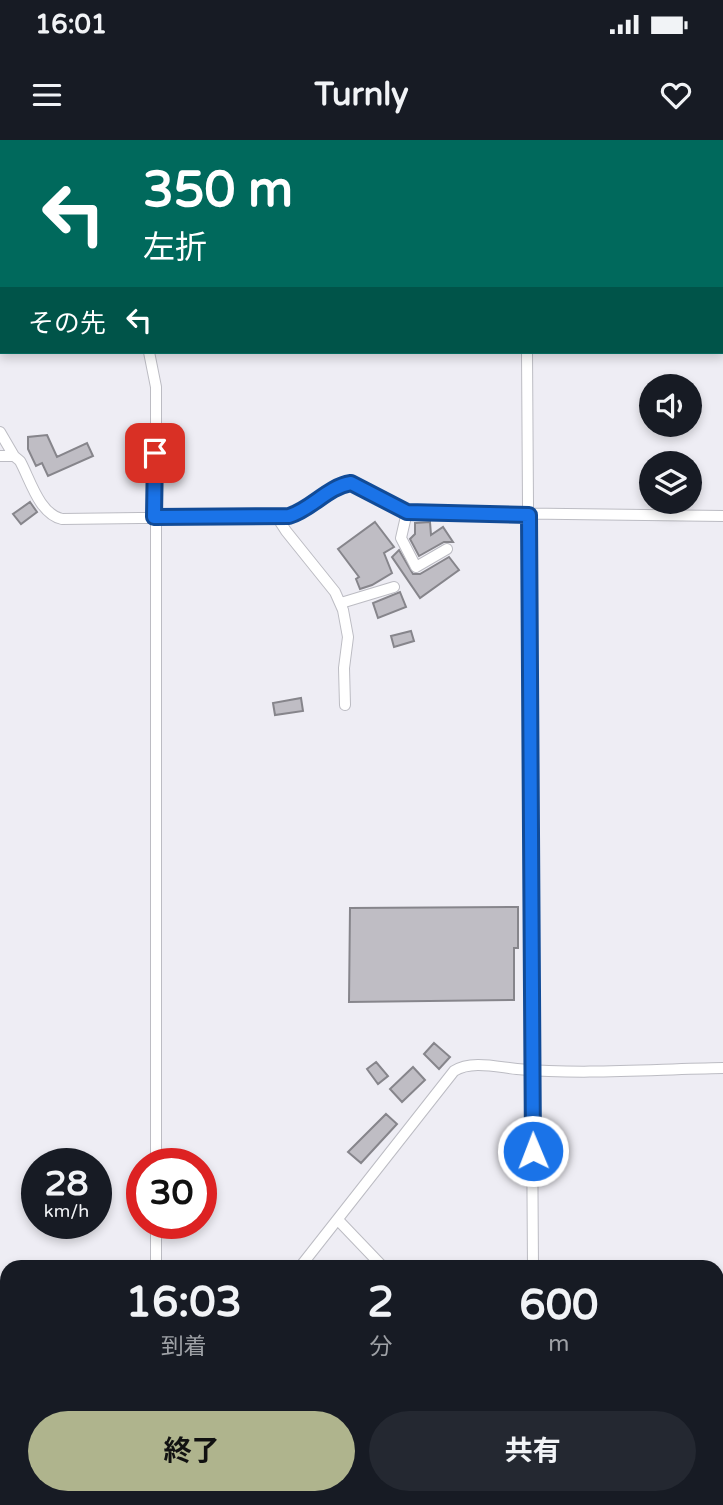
<!DOCTYPE html>
<html lang="ja">
<meta charset="utf-8">
<style>
body{margin:0;font-family:"Varela Round","Noto Sans JP",sans-serif;background:#242831;color:#f1f3f6;height:100vh;display:flex;flex-direction:column;font-size:26px;white-space:nowrap}
*{box-sizing:border-box;margin:0}
p{font-size:23px;color:#9ea1a6}
.icon{flex:none;width:38px;height:38px;fill:none;stroke:currentColor;stroke-width:2;stroke-linecap:round;stroke-linejoin:round}
.map{position:relative;flex:1;overflow:hidden}
.drawer{position:absolute;left:0px;top:1120px;width:724px;height:245px;display:flex;flex-direction:column;background:#171b24;border-radius:21px 21px 0 0;box-shadow:0 4px 10px #0003}
.drawer>*{flex:none}
.hud{position:absolute;left:0px;top:0px;width:724px;height:214px;box-shadow:0 4px 10px #0003;background:#00695c;color:#fff;overflow:hidden}
.controls{position:absolute;left:639px;top:234px;display:grid;gap:14px}
.controls a{display:grid;place-items:center;width:63px;height:63px;border-radius:50%;background:#171b24;box-shadow:0 4px 10px #0003;font-size:35px}
.speed{position:absolute;left:21px;top:1008px;display:flex;gap:14px;font-size:35px;font-weight:700;text-align:center}
.speed>*{display:grid;place-content:center;width:91px;height:91px;border-radius:50%;background:#171b24;box-shadow:0 4px 10px #0003;line-height:1}
.speed small{font-size:18px;font-weight:400}
.speed .limit{border:10px solid #d22;background:#fff;color:#111}
.pin{position:absolute;display:grid;place-items:center;width:60px;height:60px;color:#fff;margin:-30px;border-radius:14px;box-shadow:0 4px 10px #0006}
.me{position:absolute;width:77px;margin:-38px;rotate:359deg;stroke-linejoin:round;filter:drop-shadow(0 0 5px #0008)}
.turn{display:flex;align-items:center;gap:24px;height:147px;padding:0 28px;font-size:32px}
.turn .icon{width:91px;height:91px;stroke-width:2.5}
.turn b{display:block;font-size:49px;line-height:60px}
.then{display:flex;align-items:center;height:66px;padding:0 28px;background:#0003;gap:14px;font-size:26px}
.eta{display:flex;justify-content:space-evenly;align-items:center;height:119px;text-align:center}
.eta b{font-size:42px;font-weight:700;line-height:49px}
.primary-button{display:flex;gap:14px;margin-top:auto;padding:14px 28px}
.primary-button a{flex:1;height:80px;border-radius:42px;background:#afb48d;color:#111;font-size:28px;font-weight:700;line-height:80px;text-align:center}
.primary-button a+a{background:#242831;color:#f1f3f6}
.status{display:flex;justify-content:space-between;align-items:center;height:49px;padding:0 35px;background:#171b24;direction:ltr}
.status svg{height:19px;fill:currentColor}
header{display:flex;justify-content:space-between;align-items:center;height:91px;padding:0 28px;background:#171b24;font-size:32px;font-weight:700}
.map>svg:first-child{display:block}
.building{fill:#bfbdc4;stroke:#86858b;stroke-width:2}
.lines{fill:none;stroke-linecap:round;stroke-linejoin:round}
.service-casing{stroke:#bcbcc3;stroke-width:7}
.minor-casing{stroke:#bcbcc3;stroke-width:12}
.service{stroke:#fff;stroke-width:5}
.minor{stroke:#fff;stroke-width:10}
.route-casing{stroke:#114b97;stroke-width:18}
.route{stroke:#1a73e8;stroke-width:12}
</style>
<div class="status"><b>16:01</b><svg viewBox="0 0 49 12"><path d="M0 12V9h3v3zM5 12V6h3v6zM10 12V3h3v9zM15 12V0h3v12zM26 1h20v11H26zM47 4h2v5h-2z"/></svg></div>
<header><svg class="icon" aria-label="menu" viewBox="0 0 24 24"><path d="M4 6h16M4 12h16M4 18h16"/></svg>Turnly<svg class="icon" aria-label="heart" viewBox="0 0 24 24"><path d="M12 20l-8-8c-3-5 5-10 8-4 3-6 11-1 8 4z"/></svg></header>
<div class="map">
<svg width="723" height="1365" viewBox="0 0 723 1365">
<rect width="100%" height="100%" fill="#eeedf4"/>
<!-- building -->
<path class="building" d="M47,295L57,317L87,303L93,316L48,336L42,323L36,326L28,309V297Z
M30,362L37,372L21,384L13,374Z
M375,382L394,407L384,413L392,433L372,445L360,449L356,439L359,437L338,409Z
M430,382L431,395L443,387L453,402H444L419,416L410,399L415,394V383Z
M399,410L413,434H420L449,417L459,430L420,458L392,417Z
M400,452L406,467L378,478L373,463Z
M411,491L414,501L394,507L391,496Z
M301,558L303,571L275,575L273,563Z
M518,767V808H514V860L349,862L350,768Z
M434,903L450,917L439,929L424,914Z
M376,922L388,936L378,944L367,929Z
M413,927L425,940L402,962L390,949Z
M386,974L397,984L361,1023L348,1012Z"/>
<g class="lines">
<!-- service casing -->
<g class="service-casing">
<path id="service" d="M654,1358L658,1365"/>
</g>
<!-- minor casing -->
<g class="minor-casing">
<path id="minor" d="M49,0L50,2
M525,0V2
M662,2L663,0
M723,174V175
M149,212L156,247V1024
M527,212L533,1127
M0,292L14,316L20,321C30,339 39,374 62,379L289,376C312,370 326,347 350,343L407,372L723,376
M0,316H14
M407,372L401,398L416,427L447,409
M277,377L286,391L335,452L343,470L348,497L344,528L345,565
M341,463L394,447
M339,1081L383,1127
M156,1083V1127
M300,1127L454,931C471,920 497,927 517,929C585,935 655,929 723,928
M0,1151H7
M156,1358V1365
M532,1365V1358"/>
</g>
<!-- service -->
<use href="#service" class="service"/>
<!-- minor -->
<use href="#minor" class="minor"/>
</g>
<g class="lines">
<!-- route casing -->
<g class="route-casing">
<path id="route" d="M155,313L154,377L289,376C312,369 327,347 351,343L407,372L529,375L533,1011"/>
</g>
<!-- route -->
<use href="#route" class="route"/>
</g>
</svg>
<div class="controls">
<a><svg class="icon" aria-label="sound" viewBox="0 0 24 24"><path d="M4 9h4l5-4v14l-5-4H4zM17 9q2 3 0 6"/></svg></a>
<a><svg class="icon" aria-label="layers" viewBox="0 0 24 24"><path d="M12 4l9 5-9 5-9-5zM3 14l9 5 9-5"/></svg></a>
</div>
<div class="speed"><div>28<small>km/h</small></div><div class="limit">30</div></div>
<div class="pin" style="left:155px;top:313px;background:#d93025"><svg class="icon" aria-label="arrive" viewBox="0 0 24 24"><path d="M6 21V4h12l-3 4 3 4H6"/></svg></div>
<svg class="me" style="left:533px;top:1011px" viewBox="-20 -20 40 40"><circle r="17" fill="#1a73e8" stroke="#fff" stroke-width="3"/><path d="M0-11L8 9 0 5-8 9z" fill="#fff"/></svg>
<div class="hud">
<div class="turn"><svg class="icon" aria-label="left" viewBox="0 0 24 24"><path d="M17 20v-9H6M10 6l-5 5 5 5"/></svg><div><b>350 m</b>左折</div></div>
<div class="then">その先<svg class="icon" aria-label="left" viewBox="0 0 24 24"><path d="M17 20v-9H6M10 6l-5 5 5 5"/></svg></div>
</div>
<section class="drawer">
<div class="eta">
<div><b>16:03</b><p>到着</p></div>
<div><b>2</b><p>分</p></div>
<div><b>600</b><p>m</p></div>
</div>
<div class="primary-button"><a>終了</a><a>共有</a></div>
</section>
</div>
